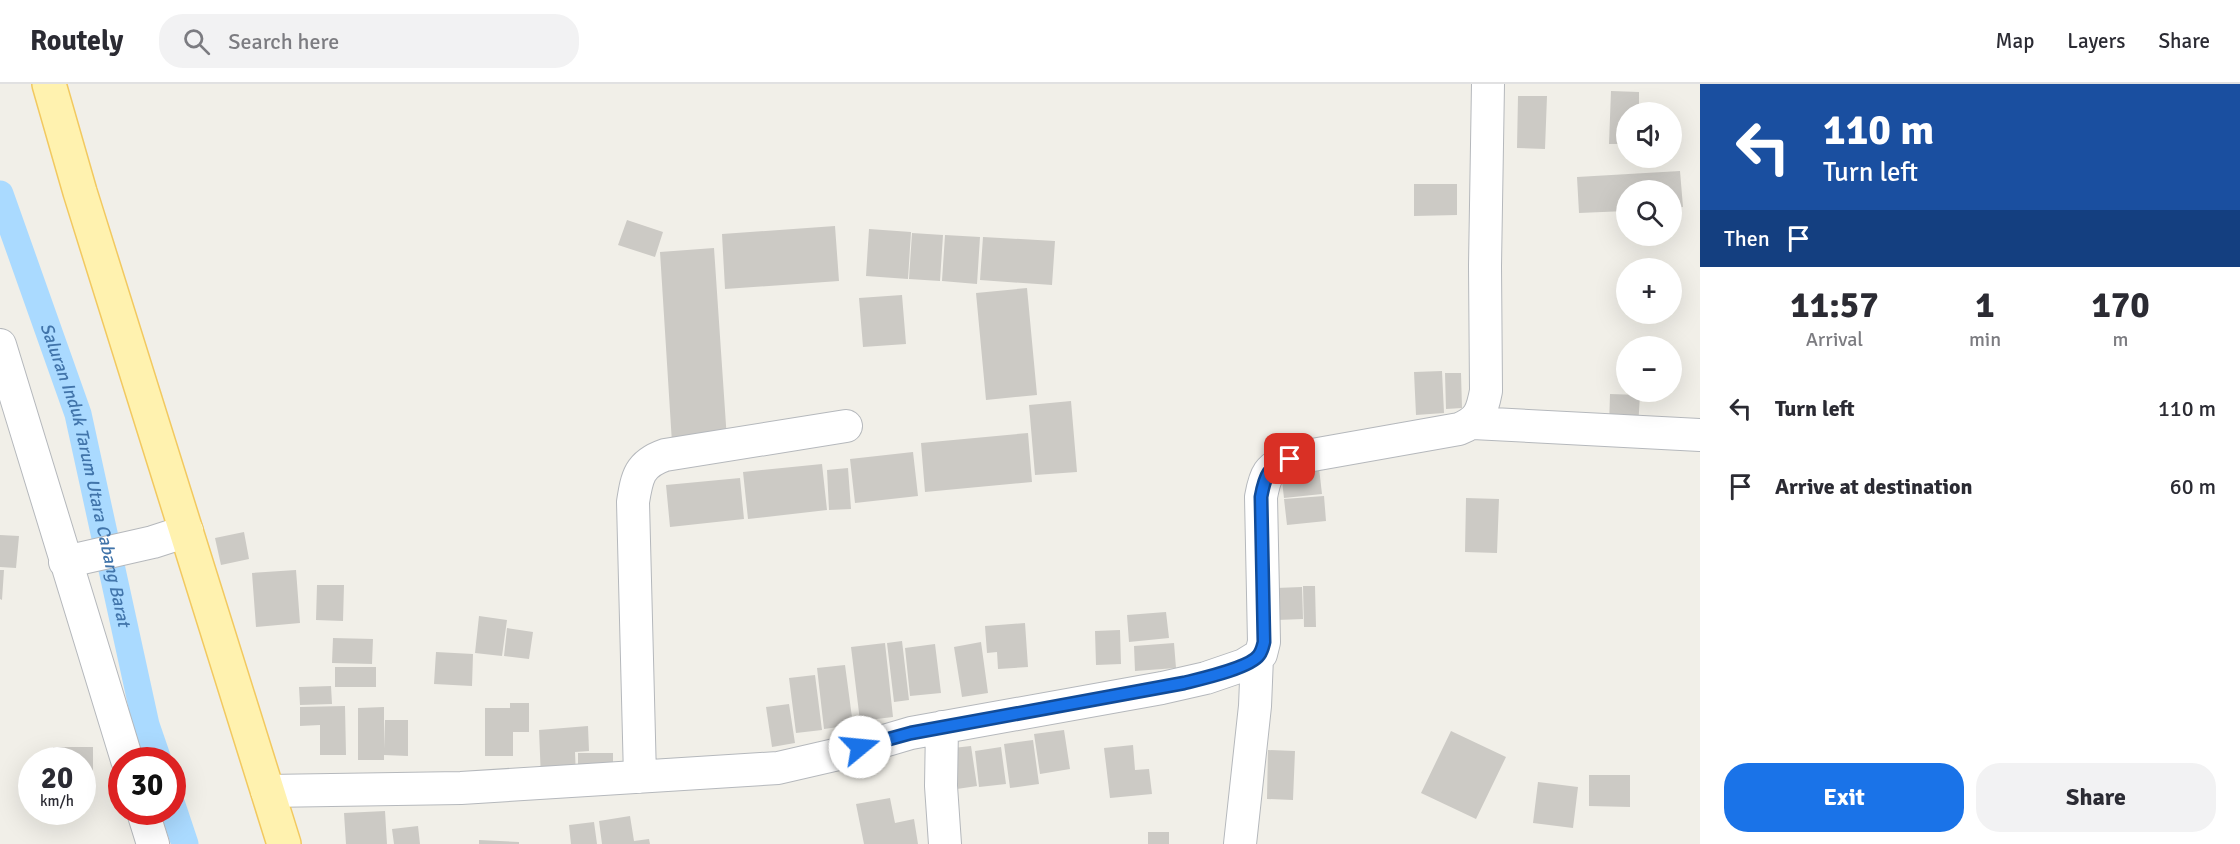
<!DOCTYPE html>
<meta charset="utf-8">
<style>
body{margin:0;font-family:Signika,sans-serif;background:#f2f2f3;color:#2b2b33;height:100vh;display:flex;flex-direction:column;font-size:22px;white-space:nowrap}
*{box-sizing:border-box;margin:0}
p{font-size:20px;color:#7c7c81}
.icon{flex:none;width:33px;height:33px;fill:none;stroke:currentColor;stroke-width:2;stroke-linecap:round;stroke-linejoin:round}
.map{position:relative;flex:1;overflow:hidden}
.side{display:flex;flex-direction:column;background:#fff;width:540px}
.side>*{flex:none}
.top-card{background:#1a4fa0;color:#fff;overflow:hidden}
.fabs{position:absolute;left:1616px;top:18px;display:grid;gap:12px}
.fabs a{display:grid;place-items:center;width:66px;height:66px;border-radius:50%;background:#fff;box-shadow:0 6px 24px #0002;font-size:30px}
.speed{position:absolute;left:18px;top:663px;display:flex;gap:12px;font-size:30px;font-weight:700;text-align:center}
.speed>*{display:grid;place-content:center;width:78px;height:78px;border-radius:50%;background:#fff;box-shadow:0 6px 24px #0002;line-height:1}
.speed small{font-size:15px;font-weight:400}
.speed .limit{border:9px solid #d22;background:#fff;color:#111}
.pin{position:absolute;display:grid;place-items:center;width:51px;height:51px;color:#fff;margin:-26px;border-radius:12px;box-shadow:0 3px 9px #0006}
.me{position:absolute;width:66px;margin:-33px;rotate:73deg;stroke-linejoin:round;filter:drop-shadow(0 0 4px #0008)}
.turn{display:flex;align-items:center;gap:21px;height:126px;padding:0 24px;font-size:27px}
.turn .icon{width:78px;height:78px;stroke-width:2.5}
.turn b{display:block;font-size:42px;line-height:51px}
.then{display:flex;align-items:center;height:57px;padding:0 24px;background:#0003;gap:12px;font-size:22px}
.eta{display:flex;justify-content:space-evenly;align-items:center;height:102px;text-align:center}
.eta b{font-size:36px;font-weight:700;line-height:42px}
.cta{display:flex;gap:12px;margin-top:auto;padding:12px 24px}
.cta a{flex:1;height:69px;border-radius:24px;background:#1a73e8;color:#fff;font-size:24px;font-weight:700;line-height:69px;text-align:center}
.cta a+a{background:#f2f2f3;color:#2b2b33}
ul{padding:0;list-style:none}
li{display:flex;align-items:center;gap:18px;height:78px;padding:0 24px}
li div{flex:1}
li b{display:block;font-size:22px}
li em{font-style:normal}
header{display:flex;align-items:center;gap:36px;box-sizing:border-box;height:84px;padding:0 30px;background:#fff;border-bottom:2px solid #e1e1e2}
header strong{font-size:28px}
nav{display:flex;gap:33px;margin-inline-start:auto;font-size:21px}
.search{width:420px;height:54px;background:#f2f2f3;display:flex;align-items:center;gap:15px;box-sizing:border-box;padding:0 21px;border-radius:24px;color:#7c7c81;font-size:22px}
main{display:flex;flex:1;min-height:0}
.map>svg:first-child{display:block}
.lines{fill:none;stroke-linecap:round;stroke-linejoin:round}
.canal{stroke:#aadaff;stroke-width:27}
.building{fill:#cccac5}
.minor-casing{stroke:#b5b8bc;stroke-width:34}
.major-casing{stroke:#f2c960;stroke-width:36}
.minor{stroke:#fff;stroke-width:32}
.major{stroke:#fff2af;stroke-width:33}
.route-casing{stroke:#114b97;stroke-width:15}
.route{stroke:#1a73e8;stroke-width:10}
.labels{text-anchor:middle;stroke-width:4.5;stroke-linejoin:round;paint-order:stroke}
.water-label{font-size:18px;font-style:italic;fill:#4174aa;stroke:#fff}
</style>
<header>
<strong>Routely</strong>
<div class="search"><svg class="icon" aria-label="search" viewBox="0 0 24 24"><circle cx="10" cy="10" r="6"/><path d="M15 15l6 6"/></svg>Search here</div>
<nav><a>Map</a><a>Layers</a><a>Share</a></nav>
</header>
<main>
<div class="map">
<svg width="1700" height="760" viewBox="0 0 1700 760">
<rect width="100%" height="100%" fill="#f1efe8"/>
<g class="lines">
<!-- canal -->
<g class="canal">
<path id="s1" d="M0,110L78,330L146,641L158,676"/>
<path d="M172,721L185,760"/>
</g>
</g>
<!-- building -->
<path class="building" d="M1611,7L1639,8V28H1626V60H1609Z
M1518,12H1547L1545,65L1517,64Z
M1680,87L1683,123L1671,124V106H1626V127L1579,129L1577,93Z
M1414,100H1457V131L1414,132Z
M627,136L663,148L655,173L618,161Z
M835,142L839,197L725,205L722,150Z
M869,145L911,148L908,195L866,192Z
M912,149L943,151L940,197L909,195Z
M945,151L980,153L977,200L942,197Z
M983,153L1055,157L1052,201L980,196Z
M714,164L727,356L672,359L660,168Z
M1027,204L1037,311L986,316L976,209Z
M902,211L906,260L863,263L859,214Z
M1442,287L1444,329L1416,331L1414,288Z
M1445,289H1461L1462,324L1446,325Z
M1610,310L1640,311L1638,344L1609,343Z
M1071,317L1077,388L1035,391L1029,321Z
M1028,349L1032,398L925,408L921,359Z
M913,368L918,412L855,419L850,375Z
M822,380L827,426L748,435L743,388Z
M848,384L851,425L829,426L827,386Z
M1319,384L1322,410L1284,414L1281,388Z
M740,394L744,435L670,443L666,401Z
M1324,412L1326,437L1287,441L1284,415Z
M1466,414L1499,415L1497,469L1465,468Z
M244,448L249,475L221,481L215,454Z
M0,451L19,452L16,484L0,483Z
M0,486H4L2,516L0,515Z
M296,486L300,539L256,543L252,489Z
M317,501H344L343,537L316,536Z
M1303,502H1315L1316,543H1304Z
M1302,503L1303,535L1277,536L1276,504Z
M1166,528L1169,554L1129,558L1127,531Z
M479,532L507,536L502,572L475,569Z
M1025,539L1028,583L998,585L997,568L987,569L985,542Z
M507,544L533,548L529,575L504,572Z
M1120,546L1121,580L1096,581L1095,547Z
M333,554L373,555L372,580L332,579Z
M902,557L909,616L894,618L887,559Z
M981,558L988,609L962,613L954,563Z
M885,559L893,633L860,637L851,563Z
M1174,559L1176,584L1135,587L1134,562Z
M935,560L941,609L910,612L905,564Z
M436,568L473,570L472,602L434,600Z
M845,581L853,641L824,645L817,584Z
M335,583H376V603H335Z
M815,591L822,646L796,649L789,594Z
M331,602L332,620L300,621L299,603Z
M510,619H529V648H513V672H485V624H510Z
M789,620L795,659L772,663L766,623Z
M345,622L346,671H320V641L300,642V623Z
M384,623V665L385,636H408V672L384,671V676H358V624Z
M588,642L589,667L575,668L576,692L541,694L539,646Z
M1064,646L1070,685L1040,690L1034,650Z
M1451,647L1506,673L1476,735L1421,709Z
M1033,656L1039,700L1010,704L1004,660Z
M1133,661L1135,686L1149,685L1152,710L1110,714L1104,664Z
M971,662L977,702L950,706L944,665Z
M53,663H93V694L82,695V676H43V667H53Z
M1001,663L1006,700L979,703L975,667Z
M1268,666L1295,667L1293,716L1267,715Z
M578,669H613V683H578Z
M1589,691H1630V723L1589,722Z
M1538,698L1578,703L1573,744L1533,739Z
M890,714L895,739L914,735L918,760H864L856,720Z
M385,727L387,760H346L344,729Z
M630,732L634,757L649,755L650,760H602L599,737Z
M594,738L597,760H571L569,741Z
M418,742L420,760H394L392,745Z
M1148,748H1169V760H1148Z
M479,756L519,758V760H479Z"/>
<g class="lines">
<!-- minor casing -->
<g class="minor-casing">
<path id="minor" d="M0,261L127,676
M1473,339L1700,351
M65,478L153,458L187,447
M942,643L941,702L945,760
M640,693L633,418C637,393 639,380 665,371L846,342
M267,707L461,704L778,684L843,669L911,649L1162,604L1206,594L1244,581L1257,573L1261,570L1264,558L1261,413C1265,391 1268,383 1290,375L1459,345C1479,337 1482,328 1486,307L1485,182L1488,0
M143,728L153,760
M1240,760L1255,622L1257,573"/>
</g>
<!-- major casing -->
<g class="major-casing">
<path id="major" d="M49,0L80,108L284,760"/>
</g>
<!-- minor -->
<use href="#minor" class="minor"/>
<!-- major -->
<use href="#major" class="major"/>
</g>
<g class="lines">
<!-- route casing -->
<g class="route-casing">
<path id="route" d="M860,663L911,649L1184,599C1200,595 1250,584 1259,571C1262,567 1263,562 1264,558L1261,413C1265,391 1268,383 1290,375"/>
</g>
<!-- route -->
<use href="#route" class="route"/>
</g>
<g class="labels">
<!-- water labels -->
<g class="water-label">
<text dy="6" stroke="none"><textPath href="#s1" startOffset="294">Saluran Induk Tarum Utara Cabang Barat</textPath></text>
</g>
</g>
</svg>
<div class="fabs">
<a><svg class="icon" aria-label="sound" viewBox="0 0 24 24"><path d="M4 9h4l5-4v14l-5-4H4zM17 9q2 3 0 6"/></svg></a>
<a><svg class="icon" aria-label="search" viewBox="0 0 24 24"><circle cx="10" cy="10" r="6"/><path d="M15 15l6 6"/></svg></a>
<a>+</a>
<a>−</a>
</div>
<div class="speed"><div>20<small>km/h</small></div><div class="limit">30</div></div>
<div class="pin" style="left:1290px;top:375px;background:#d93025"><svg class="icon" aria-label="arrive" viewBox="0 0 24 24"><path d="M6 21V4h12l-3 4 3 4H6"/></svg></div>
<svg class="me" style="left:860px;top:663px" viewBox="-20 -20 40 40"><circle r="19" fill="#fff"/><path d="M0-13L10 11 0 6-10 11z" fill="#1a73e8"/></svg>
</div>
<section class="side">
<div class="top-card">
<div class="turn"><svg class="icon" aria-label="left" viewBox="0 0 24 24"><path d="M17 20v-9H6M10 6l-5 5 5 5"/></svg><div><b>110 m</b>Turn left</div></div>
<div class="then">Then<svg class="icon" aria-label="arrive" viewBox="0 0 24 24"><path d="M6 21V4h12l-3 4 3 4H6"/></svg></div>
</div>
<div class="eta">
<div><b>11:57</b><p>Arrival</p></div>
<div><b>1</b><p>min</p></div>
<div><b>170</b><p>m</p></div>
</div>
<ul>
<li><svg class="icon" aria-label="left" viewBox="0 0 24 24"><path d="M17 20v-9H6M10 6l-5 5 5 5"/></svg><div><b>Turn left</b></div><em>110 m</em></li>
<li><svg class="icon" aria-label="arrive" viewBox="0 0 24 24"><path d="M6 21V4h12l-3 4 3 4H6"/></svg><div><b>Arrive at destination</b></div><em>60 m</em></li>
</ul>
<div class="cta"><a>Exit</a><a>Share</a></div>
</section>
</main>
